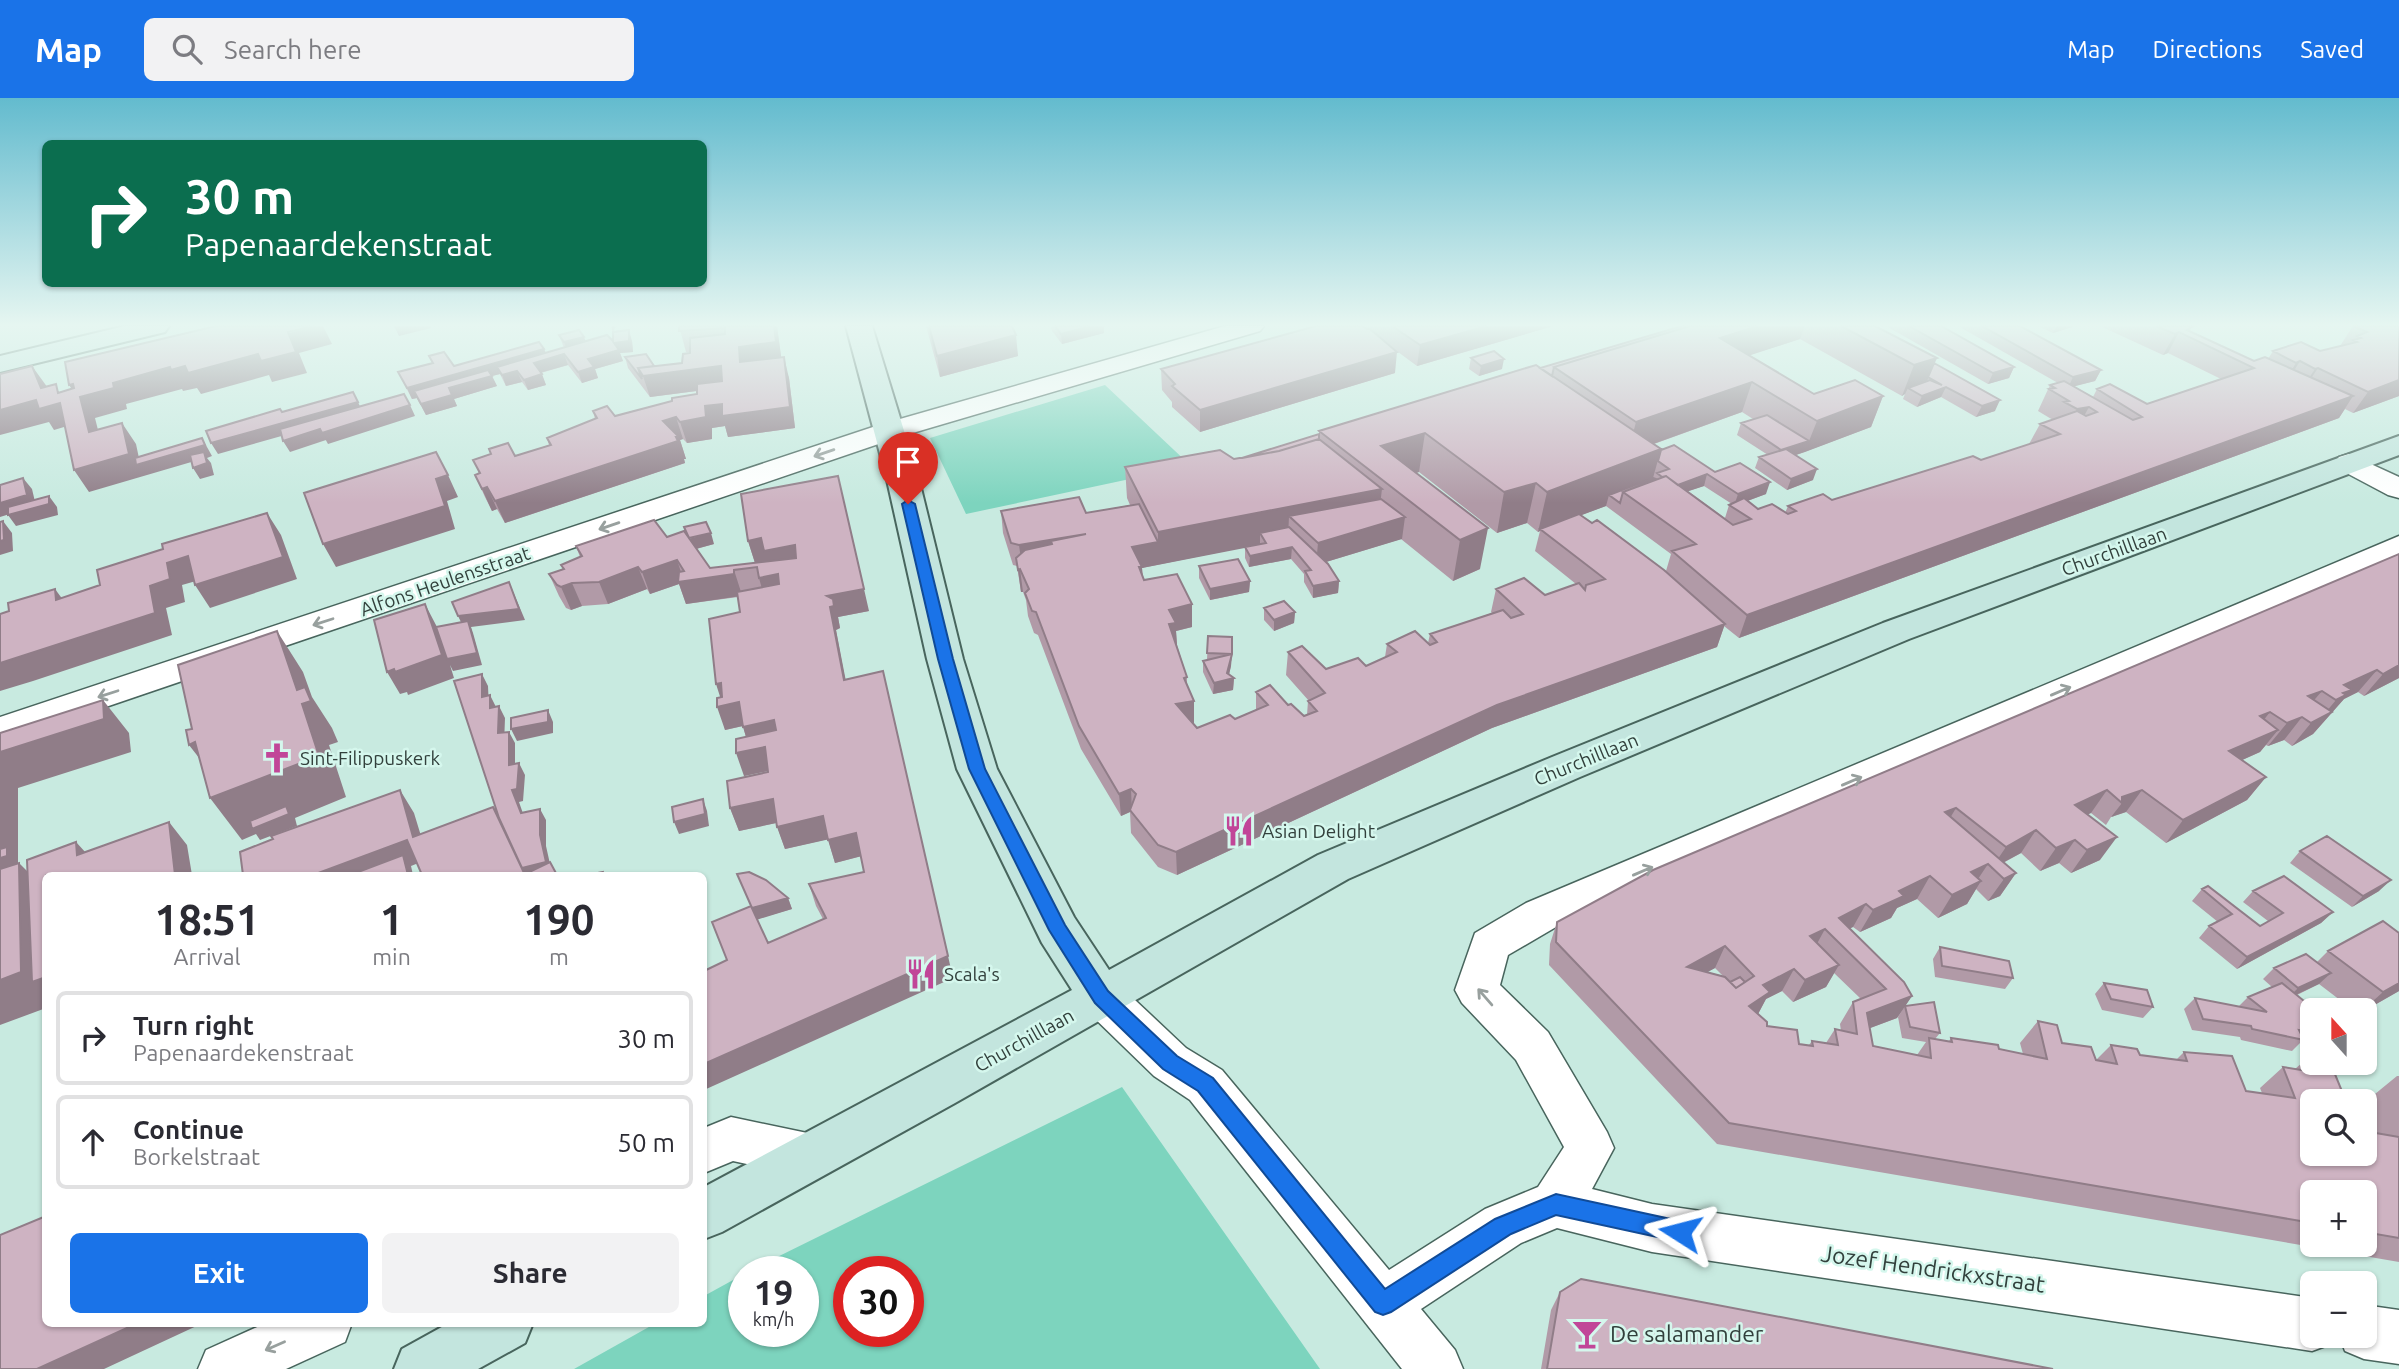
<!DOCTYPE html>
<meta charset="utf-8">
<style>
body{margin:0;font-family:Ubuntu,sans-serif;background:#f2f2f3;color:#2b2b33;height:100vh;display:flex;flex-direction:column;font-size:26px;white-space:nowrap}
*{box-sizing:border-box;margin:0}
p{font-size:23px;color:#7c7c81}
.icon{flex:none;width:38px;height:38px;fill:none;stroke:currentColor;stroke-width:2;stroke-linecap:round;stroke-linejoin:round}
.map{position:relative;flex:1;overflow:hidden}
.details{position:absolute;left:42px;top:774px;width:665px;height:455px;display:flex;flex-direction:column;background:#fff;border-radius:10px;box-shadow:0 2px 5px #0004}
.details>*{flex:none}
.top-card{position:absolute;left:42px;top:42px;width:665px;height:147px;border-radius:10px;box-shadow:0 2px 5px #0004;background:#0b6e4f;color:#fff;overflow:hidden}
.needle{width:46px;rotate:339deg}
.buttons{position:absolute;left:2300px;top:900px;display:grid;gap:14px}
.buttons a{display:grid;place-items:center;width:77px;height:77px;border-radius:10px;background:#fff;box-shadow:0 2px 5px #0004;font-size:35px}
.speed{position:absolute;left:728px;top:1158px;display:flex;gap:14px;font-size:35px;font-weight:700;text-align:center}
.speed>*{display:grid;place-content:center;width:91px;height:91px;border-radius:50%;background:#fff;box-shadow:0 2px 5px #0004;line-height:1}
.speed small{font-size:18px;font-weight:400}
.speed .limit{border:10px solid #d22;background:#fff;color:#111}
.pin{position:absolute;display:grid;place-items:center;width:60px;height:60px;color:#fff;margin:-72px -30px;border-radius:50% 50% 50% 0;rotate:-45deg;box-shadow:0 0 7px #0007}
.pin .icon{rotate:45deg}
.me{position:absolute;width:77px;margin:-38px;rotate:279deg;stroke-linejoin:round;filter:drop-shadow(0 0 5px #0008)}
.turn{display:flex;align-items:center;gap:24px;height:147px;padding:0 28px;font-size:32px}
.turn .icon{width:91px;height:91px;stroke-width:2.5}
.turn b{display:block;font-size:49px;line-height:60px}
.eta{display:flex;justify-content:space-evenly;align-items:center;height:119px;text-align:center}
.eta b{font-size:42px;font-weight:700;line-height:49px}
.cta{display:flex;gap:14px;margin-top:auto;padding:14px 28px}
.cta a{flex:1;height:80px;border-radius:10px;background:#1a73e8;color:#fff;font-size:28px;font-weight:700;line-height:80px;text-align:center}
.cta a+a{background:#f2f2f3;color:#2b2b33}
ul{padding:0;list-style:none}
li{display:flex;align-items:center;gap:21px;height:94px;margin:0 14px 10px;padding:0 14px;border:4px solid #e1e1e2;border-radius:10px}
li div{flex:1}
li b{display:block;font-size:26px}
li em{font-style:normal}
header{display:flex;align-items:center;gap:42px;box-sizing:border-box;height:98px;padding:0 35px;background:#1a73e8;color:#fff}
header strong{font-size:33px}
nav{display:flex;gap:38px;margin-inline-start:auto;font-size:24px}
.search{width:490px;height:63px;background:#f2f2f3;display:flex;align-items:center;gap:18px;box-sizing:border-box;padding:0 24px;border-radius:10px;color:#7c7c81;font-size:26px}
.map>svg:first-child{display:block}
.green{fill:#7dd4be;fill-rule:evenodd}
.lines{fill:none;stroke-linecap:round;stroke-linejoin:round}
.street-casing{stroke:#48655d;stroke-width:3}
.secondary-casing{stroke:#48655d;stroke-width:4}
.street{fill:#fff;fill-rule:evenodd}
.secondary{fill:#c3e5de;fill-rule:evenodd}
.wall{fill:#b19aa7;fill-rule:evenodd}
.shaded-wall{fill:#907d88}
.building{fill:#ceb3c2;stroke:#907d88;stroke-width:2;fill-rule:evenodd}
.oneway{stroke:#98a09e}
.route{fill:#1a73e8;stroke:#114b97;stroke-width:2}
.labels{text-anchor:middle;stroke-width:5;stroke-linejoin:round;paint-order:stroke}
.street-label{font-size:19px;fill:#32403c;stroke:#d5f7ed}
.poi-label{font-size:19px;fill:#32403c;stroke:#d5f7ed;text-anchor:start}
.near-street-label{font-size:23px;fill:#32403c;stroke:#d5f7ed}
.near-poi-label{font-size:23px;fill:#32403c;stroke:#d5f7ed;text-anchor:start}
</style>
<header>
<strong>Map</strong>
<div class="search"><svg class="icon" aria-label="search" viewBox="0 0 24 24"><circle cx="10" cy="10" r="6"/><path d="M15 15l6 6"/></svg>Search here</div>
<nav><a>Map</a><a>Directions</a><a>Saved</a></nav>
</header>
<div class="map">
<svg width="2399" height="1271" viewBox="0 0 2399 1271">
<rect width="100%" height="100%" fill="#c8eae0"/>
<!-- green -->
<path class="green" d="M1105,287L1191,368L966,416L930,340Z
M1122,989L1320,1271H574L656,1225H704V1198L744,1176V1234H803V1174H747ZM849,1174H908V1234H849Z"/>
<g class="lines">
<!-- street casing -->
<g class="street-casing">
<path id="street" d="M1225,228H1264L1260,233L899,339L0,645V619L879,327Z
M2349,356L2399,379V400L2388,397L2339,371L2334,365L2339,359Z
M2399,438V460L1556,829L1508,857L1500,887L1548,934L1607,1034L1614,1050L1592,1091L1652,1106L2312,1200V1237H2334L2331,1246L2312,1253L1652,1154L1557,1130L1521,1145L1421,1211L1455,1252L1463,1271H1402L1190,1002L1154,978L1086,912L1080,899L1086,886L1102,880L1118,886L1186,950L1222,972L1389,1172L1485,1111L1538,1089L1564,1049L1516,962L1462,905L1455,892L1475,835L1526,805Z
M731,1019L812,1036L829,1042L836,1058L829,1074L812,1080L733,1063L704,1075V1030Z
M2364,1207L2399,1212V1266L2364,1261L2345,1253L2339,1237H2364Z
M266,1225H352L345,1244L286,1271H198L206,1252Z"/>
</g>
<!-- secondary casing -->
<g class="secondary-casing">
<path id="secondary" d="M125,228H169L165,234L0,274V258Z
M846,228H872L919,382L963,561L997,671L1074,819L1109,872L1318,757L1552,659L1883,525L2399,338V357L1909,541L1580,679L1348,781L955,1005L722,1134L704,1141V1089L1072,892L1042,845L957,671L927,561L887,382Z
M449,1225H533L525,1245L478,1271H394L402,1251Z"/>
</g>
<!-- street -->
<use href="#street" class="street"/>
<!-- secondary -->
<use href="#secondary" class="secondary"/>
</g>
<!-- wall -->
<path class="wall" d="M679,228H777L781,259L789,280L795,330L728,339L725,328L712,330V341L687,345L683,341L680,342L686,361H684L685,365L505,425L497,411L492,413L485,399L475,377L479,375L473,362L491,356L489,351L515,358L549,347L547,340L595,321L593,313L615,318L697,296V293L650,299L628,270L625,259L654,268L682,265L690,254H686Z
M926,228H1012L1018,258L940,279Z
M1051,228H1104V235L1062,246L1052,233Z
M1368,228H1553L1417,268L1394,251L1395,275L1200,334L1172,309V304L1162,292L1161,271L1367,231Z
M1682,228H1875L1934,265L1995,313L1976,319L1941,299L1917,309L1903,301L1905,296L1902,298L1800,241L1749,257L1814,296L1883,298L1871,329L1796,357L1813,382L1787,392L1755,370L1759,359L1768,357L1737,337L1741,325L1753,321L1742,314L1654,346L1661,351L1766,396L1747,403L1758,411L1785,415L1788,408L1832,402L1981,362L2029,346L2040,326L2053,322L2038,313L2050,287L2058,285L1958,228H2020L2101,272L2095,283L2074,288L2093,299L2097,291L2147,306L2221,281L2168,255L2163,257L2100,228H2192L2190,233L2254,263L2268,261L2273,253H2320L2340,248L2353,228H2399V298L2353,315L2345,311L2339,320L1739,540L1724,528L1717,549L1492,630L1177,777L1158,769L1131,735L1130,714L1121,718L1081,651L1038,537L1034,535L1028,518L1026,502L1023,494H1021L1017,468L1013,467L1003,435L1001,413L1086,415L1130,407L1127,400L1125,369L1242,360L1319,336V333L1540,270ZM1419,374L1497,435L1527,425L1538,434L1540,433L1535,453L1576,486L1545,497L1496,491L1491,514L1492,515L1430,536L1428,545L1387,546L1385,559L1366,568L1326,571L1288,554L1286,577L1309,603H1308L1307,617L1304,618L1288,607L1256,594V612L1235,621L1197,630L1194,626L1187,586V579L1177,547L1176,533L1192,529V506L1144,482L1143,478L1142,470L1245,449V460L1249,469L1291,461L1304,476V484L1313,500L1338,495L1339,483L1326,464L1401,441L1453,483L1480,471L1416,375ZM1704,388L1732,406L1729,407L1725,420L1688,393ZM1606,408L1671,456L1666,473L1581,417Z
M1886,228H1941L2014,269L2009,280L1988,286Z
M2038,228H2072V229L2053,235Z
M559,237L586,243H632L633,254L620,255L623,263L595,271L598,280L582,285L568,267L541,275L546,287L528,292L522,284L506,288L500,276L492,278L497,288L454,301L457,308L426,317L417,300L412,301L398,274L432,265L429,258L454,268L544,251L546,255L564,250Z
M1471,260L1502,271L1479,278L1469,271Z
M667,439L714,446L696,451L710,470L755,465L748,443L869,513L838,519L840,530L836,532L845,581L953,880L727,862L712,824L788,800L792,811L757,821L768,845L823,821L816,808L809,786L864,774L861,758L835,765L828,741L785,751L776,725L739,733L730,710L768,674V673L744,678L746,639L743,628L725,632L720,599L740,514L738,499L686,506L679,486L650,496L647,491L608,506L582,508L571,512L566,510L559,498L549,476L563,471L561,467L580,459L576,448Z
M2399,456V580L2364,598L2358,594L2344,601L2313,636L2292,648L2284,642L2268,648L2266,647L2260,654L2242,662L2266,679L2247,702L2166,745L2126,714L2111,719L2106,727L2091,715L2088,716L2100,762L2071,775L2059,765L2040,773L2021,755L2003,765L2016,775L2000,798L1988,803L1976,791L1967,806L1938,820L1917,801L1897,810L1891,820L1860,834L1853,829L1850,830L1912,898L1897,920L1870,930L1873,948L1917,957L1926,944L1902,940L1898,919L1905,908L1940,935L1935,941L1949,943L1951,940L2023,956L2020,945L2038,923L2062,945L2096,962L2111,947L2140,957L2176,962L2184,954L2246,993L2262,995L2260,990L2283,969L2295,971L2312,956V964H2330L2312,1055L2372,1034L2364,1017V1005L2397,978H2399V1164L1717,1046L1549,867L1550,846L1557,824ZM1715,870L1723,878L1707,874ZM1834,875L1861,901L1853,904L1840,926L1841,933L1835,931L1826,945L1812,943L1809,947L1799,946L1767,928L1758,916L1766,901L1782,893L1793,904L1826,889ZM2312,1094H2364V1146H2312Z
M1199,468L1250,483L1249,494L1210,502L1199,480Z
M1264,510L1295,514L1294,525L1274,533L1264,522Z
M1208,538L1232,539L1231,568L1229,576L1234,580L1233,592L1213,596L1203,574V563L1207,562Z
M2300,753L2379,793L2352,809L2290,765Z
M2202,791L2260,828L2268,823L2243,804L2253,793L2333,814L2321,825L2237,871L2199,840L2209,828L2218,824L2192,803Z
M2399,835V893L2364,913V912H2353L2319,886L2297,897L2312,912V948L2300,945L2292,953L2241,942L2240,939L2192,932L2184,911L2195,900L2238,909L2248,899L2272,889L2263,881L2274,870L2317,864L2328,853Z
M1940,849L2013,880L2005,891L1935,879L1933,861Z
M2104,885L2153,909L2143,920L2102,912L2095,896Z
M1560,1194L2053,1271H1541L1551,1212Z"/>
<!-- shaded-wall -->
<path class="shaded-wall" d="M314,228H323L332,246L299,255L307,275L272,284L269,277L201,296L197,290L183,293L182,291L126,306L127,311L95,320L104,356L89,334L82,306L69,287L113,285Z
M394,228H430L431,230L399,238Z
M611,228H616L613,234Z
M774,228H777L782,265L740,264L739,249Z
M1091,228H1104V235L1062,246L1061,236Z
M1487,228H1553L1417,268L1420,247Z
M1747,228H1805L1800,241L1711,270L1583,288Z
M2057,228H2072V229L2053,235Z
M629,232L632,243L633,254L620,255L623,263L595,271L598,280L582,285L578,274L588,261L614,245Z
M2179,234L2168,255L2163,257L2175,236Z
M1016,237L1018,258L940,279L937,258Z
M584,239L588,249L568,255L564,244Z
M544,251L548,261L564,256L568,267L539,275L497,269L500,276L492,278L497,288L454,301L457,308L426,317L417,300L412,301L407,290Z
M1397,254L1395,275L1200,334V312Z
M784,259L789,280L795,330L728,339L725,328L712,330V341L687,345L680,324Z
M1937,260L1924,290H1908L1905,296L1902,298L1914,267Z
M1504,261L1502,271L1479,278L1481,268Z
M2300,263L2287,284L2283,286L2296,265Z
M32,268L74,326L54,332L49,324L0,337V312L41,290Z
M721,268L727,289L650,299L643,278Z
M2014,269L2009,280L1988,286L1993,275Z
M2318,270L2304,291L2301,292L2315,271Z
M2101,272L2095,283L2068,290L2073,279Z
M517,273L522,284L506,288L502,277Z
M542,276L546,287L528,292L524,282Z
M2399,282V298L2353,315L2368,294Z
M1752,284L1742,314L1628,355L1636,324Z
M1946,289L1941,299L1917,309L1922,298Z
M1883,298L1871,329L1805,354L1777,363L1781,352L1809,343L1817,323Z
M2353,298L2339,320L1739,540L1747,517Z
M2000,302L1995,313L1976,319L1982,308Z
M358,304L363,315L218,356L211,345Z
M410,307L415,318L328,346L322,335Z
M2089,309L2077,331L2066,333L2077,311Z
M676,319L683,341L680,342L686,361H684L685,365L505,425L495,403L663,323Z
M122,325L136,346L140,365L202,340L212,358L207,360L211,365L214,377L200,381L193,370L205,360L89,394L74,372Z
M320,331L326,342L290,354L283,343Z
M1425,335L1419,374L1386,385L1345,353Z
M1661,351L1650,391L1623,394L1609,397L1606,408L1542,432L1540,431V433L1538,434L1547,394Z
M1817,371L1813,382L1787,392L1791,381Z
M1707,376L1704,388L1671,399L1675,388Z
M448,377L458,399L447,403L455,431L336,469L323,446L436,381Z
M23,380L32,391L36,408L0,419V405Z
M1770,384L1766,396L1734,408L1738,396Z
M1536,385L1527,425L1497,435L1504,394Z
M487,389L497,411L492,413L482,391Z
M1382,391L1378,423L1289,418L1288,441L1260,435V447L1142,470L1143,491L1132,449L1158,444V434Z
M49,398L57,409L58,417L16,428L8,417Z
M267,415L281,437L297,481L210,510L195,487Z
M1405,419L1402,441L1316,467L1318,445Z
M3,423L12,435L13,453L0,457V443Z
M1488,430L1480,471L1453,483L1460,442Z
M711,435L714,446L692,452L688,441Z
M1086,436L1053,464L1022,469L1019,447Z
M761,440L795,447L801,469L755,465L748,443Z
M1292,449L1291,461L1249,469L1250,458Z
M188,458L203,481L182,487L185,504L166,510L172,537L33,583L0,593V565L150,488L167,465Z
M677,462L684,483L734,472L741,494V498L686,506L679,486L650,496L642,474Z
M638,469L647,491L608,506L599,484Z
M1020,471L1023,494H1021L1018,472Z
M778,476L785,499L765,502L759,480Z
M1250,483L1249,494L1210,502V491Z
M1339,483L1338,495L1313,500V488Z
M509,484L525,522L471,529L473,535L482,567L453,573L450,567L454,580L408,597L407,594L400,596L387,574L425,506L437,529L464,530L458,518Z
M572,485L582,508L571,512L561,489Z
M55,491L72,514L56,502Z
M864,491L869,513L838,519L840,530L836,532L850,604L844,582L827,498Z
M1192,506V529L1176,533L1177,547L1170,549L1169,512Z
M1295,514L1294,525L1274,533V522Z
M1725,526L1717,549L1492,630L1177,777L1176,754L1497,607Z
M277,533L303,574L312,599L332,630L338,644L329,647L346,699L295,720L297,728L260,742L256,736L242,742L210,700L297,592Z
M1232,556L1231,568L1228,581L1234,580L1233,592L1213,596L1214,585L1227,575Z
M2399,567V580L2364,598L2383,576Z
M2377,572L2358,594L2344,601L2313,636L2292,648L2311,625L2321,620L2336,602L2344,587Z
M482,576L488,588L489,611L482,599Z
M721,585L739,604L747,627L725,632L717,609L723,608L716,586Z
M2322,593L2303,615L2308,598Z
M490,597L496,609L490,610Z
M103,602L129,635L131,654L18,690V769L0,775V654Z
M1194,603V626L1177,629L1176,606Z
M499,608L505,620L504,647L498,635Z
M548,612L553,624V635L517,643L511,631Z
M2270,614L2252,637L2260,618Z
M2302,619L2284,642L2268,648L2287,625Z
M774,622L781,644L750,652L743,629Z
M2278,632L2260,654L2211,676L2229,653Z
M509,634L515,645V678L509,667Z
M195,644L221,688L189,647Z
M765,649L773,672L744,678L736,655Z
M519,665L525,677L523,703L519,704L527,727L521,715L512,692Z
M2266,679L2247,702L2166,745L2183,722Z
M1131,691L1132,714L1130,712V714L1121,718L1119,696Z
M400,692L414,715L428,761L413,739Z
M2107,692L2091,715L2060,729L2075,707Z
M2142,692L2126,714L2111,719L2122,705V699Z
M703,701L707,713L709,728L679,736L674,724Z
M773,701L781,724L739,733L730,710Z
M493,709L505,732L540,737V711L546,722V748L552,775L546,777H525Z
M1956,710L1943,732L1945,714Z
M823,718L830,741L785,751L777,729Z
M169,724L187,747L192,777H175Z
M2036,732L2021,755L1991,771L2006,749Z
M856,735L862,758L835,765L828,742Z
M2117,739L2100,762L2071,775L2087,752Z
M407,742L421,764L411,768L413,777H313Z
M2075,742L2059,765L2040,773L2056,750Z
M76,744L97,767L77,757Z
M19,765L46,792V910L0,927V882Z
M1988,766L1974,787L1981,783L1967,806L1938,820L1952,797L1971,774Z
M2016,775L2000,798L1988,803L2004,781Z
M1930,778L1917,801L1897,810L1891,820L1860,834L1873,812L1899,793Z
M2391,782L2379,793L2352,809L2363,798Z
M788,800L792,811L756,822L751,810Z
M1866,806L1853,829L1833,839L1839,820Z
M2333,814L2321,825L2237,871L2247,859Z
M1825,831L1813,853L1810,838Z
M1725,848L1715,870L1677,891L1687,869Z
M948,858L953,880L704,992V966Z
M1839,867L1826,889L1793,904L1805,882Z
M1794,871L1782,893L1766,901L1758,916L1749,908L1763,887Z
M2331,875L2319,886L2287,901L2298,890Z
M2399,885V893L2364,913L2363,912L2383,894Z
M1912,898L1897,920L1857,935L1867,915Z
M138,1225H203L104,1271H37Z"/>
<!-- building -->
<path class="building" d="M216,228H314L288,234L296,254L261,263L258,256L188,275L185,268L171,272L170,269L113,285L114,290L80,299L89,334L122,325L129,356L74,372L60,305L39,311L36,302L0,312V276L32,268L41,290L56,286L58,295L74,290L73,286L69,287L65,264Z
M679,228H774L776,244L739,249L740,264L784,259L790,309L722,318V306L705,308L706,319L680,324L676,319L663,323L679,339H676L678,343L495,403L487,389L482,391L475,377L480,375L473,362L491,356L489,351L508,345L515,358L551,347L547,340L597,320L593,313L607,308L615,318L672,303V300L697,296V286L722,283L721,268L643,278L638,270L682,265L683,256L690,255V240L725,236V230L679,233Z
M929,228H1012L1016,237L937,258Z
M1055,228H1091L1061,236Z
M1316,228H1362L1367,231H1370L1397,254L1200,312L1172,288L1175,286L1161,271Z
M1392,228H1487L1420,247Z
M1682,228H1690L1554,269L1552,278L1540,270Z
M1690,228H1758L1720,240L1814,296L1855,282L1883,298L1817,323L1752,284L1636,324L1554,269Z
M1841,228H1875L1937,260L1914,267Z
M1909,228H1941L2014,269L1993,275Z
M1982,228H2020L2101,272L2073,279Z
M2156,228H2193L2187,232L2254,263L2265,259L2353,298L1747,517L1672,453L1696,446L1623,394L1666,378L1733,427L1751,421L1729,407L1744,400L1758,411L1772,406L1788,416L1796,413L1788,408L1823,396L1832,402L1973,358L1981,362L2060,336L2040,326L2077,313L2086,318L2097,314L2089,309L2077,311L2064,304L2069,303L2049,291L2055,290L2050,287L2064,283L2133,322L2142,319L2097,291L2110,286L2147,306L2254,270L2179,234L2175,236Z
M2353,228H2399V282L2368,294L2318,270L2315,271L2300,263L2296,265L2273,253L2301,244L2320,253L2357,244L2353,242L2361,240L2357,238L2367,234Z
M579,232L584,239L564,244L559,237Z
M629,232V243L614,245L619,252L588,261L594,269L578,274L564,256L534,265L542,276L524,282L517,273L502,277L497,269L607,237L613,243V234Z
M539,244L544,251L407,290L398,274L433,265L429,258L444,254L454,268Z
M1494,253L1504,261L1481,268L1471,260Z
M646,256L654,268L638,270L642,281L625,259Z
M1934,265L2000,302L1982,308L1946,289L1922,298L1908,290L1930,282L1942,287L1928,279Z
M1536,267L1661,351L1547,394L1536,385L1504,394L1425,335L1381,348L1488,430L1460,442L1319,333Z
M488,272L492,278L449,290L452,297L421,306L414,293Z
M353,294L358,304L211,345L206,333L280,311L282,314Z
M404,296L410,307L322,335L320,331L283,343L280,331Z
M1767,317L1809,343L1781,352L1741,325Z
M1319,336V341L1279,353L1242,360Z
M202,340L205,347L136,367L135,360Z
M1319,341L1382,391L1158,434L1125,369L1220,352L1234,361L1279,353Z
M1674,347L1715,374L1740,365L1770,384L1738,396L1707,376L1678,387L1666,378L1662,379L1657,375L1669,371L1658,363L1661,352Z
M1786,351L1817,371L1791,381L1759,359Z
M204,354L207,365L193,370L190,357Z
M436,354L448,377L436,381L445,408L323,446L304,395Z
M838,378L864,491L827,498L833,501L834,508L830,509L844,582L883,573L948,858L704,966V873L727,862L712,824L751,808L768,845L826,820L809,786L864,774L856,735L828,742L823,718L777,729L773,701L730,710L727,683L768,674L765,649L736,655V641L776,632L774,622L743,629L739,604L717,609V600L722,599L721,585L716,586L709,521L740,514L737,494L779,486L778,476L759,480L757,469L734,472V476L678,484L679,474L684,473L677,462L642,474L638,469L599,484L572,485L561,489L557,487L549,476L564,471L561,467L582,458L576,448L654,422L667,439L684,433L710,470L796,460L795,447L764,453L761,440L748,443L741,396Z
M23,380L27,397L0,405V387Z
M1653,380L1656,381L1623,394L1620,405L1609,397Z
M49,398V406L8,417V409Z
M1079,399L1086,415L1139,406L1158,444L1132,449L1142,469H1139L1144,482L1177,476L1192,506L1169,512L1176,525L1169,526L1187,579L1184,580L1194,603L1176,606L1197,630L1230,617L1235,621L1268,607L1256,594L1270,587L1288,607L1291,606L1304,618L1317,613L1308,603L1325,595L1288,554L1302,548L1326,571L1358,560L1366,568L1397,554L1387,546L1415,533L1430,547L1437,544L1430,536L1503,512L1511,520L1523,516L1496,491L1524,480L1545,497L1579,485L1585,492L1586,487L1605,481L1540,431L1579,416L1592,425L1597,422L1664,472L1725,526L1497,607L1176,754L1158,747L1130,712L1136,696L1131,691L1119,696L1079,628L1036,514L1032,513L1025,495L1029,491L1020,471L1018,472L1016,460L1025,452L1052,446L1051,443L1086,436L1019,447L1011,445L1001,413Z
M1381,401L1405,419L1318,445L1289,418Z
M267,415L283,459L195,487L188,458L167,465L170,481L150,488L155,515L0,565V516L9,513L8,505L55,491L56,502L100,487L97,472L163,451L162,446Z
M3,423L4,442L0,443V424Z
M706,424L711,435L689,440L684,429Z
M1289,429L1328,466L1339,483L1313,488L1305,473L1311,472L1292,449L1250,458L1245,449L1266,445L1260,435Z
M2399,456V567L2383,576L2377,572L2344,587L2352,592L2343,595L2346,597L2336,602L2322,593L2308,598L2332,614L2311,625L2302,619L2287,625L2270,614L2260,618L2278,632L2229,653L2266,679L2183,722L2142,692L2122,699V705L2107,692L2075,707L2117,739L2087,752L2075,742L2056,750L2036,732L2006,749L1956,710L1945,714L2016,775L2004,781L1988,766L1971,774L1981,783L1952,797L1930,778L1899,793L1904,798L1873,812L1866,806L1839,820L1904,884L1912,898L1867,915L1873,948L1931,960L1929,940L1952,944L1951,940L1998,947L1999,951L2047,961L2038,923L2057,927L2062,945L2091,949L2096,962L2117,966L2111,947L2137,951L2140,957L2187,963L2184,954L2232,958L2246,993L2295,1000L2283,969L2319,975L2315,964H2330L2346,1003H2312V1055H2364V1033L2399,1039V1140L2364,1134V1094H2312V1125L1729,1025L1556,844L1557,824L1653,772ZM1825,831L1886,891L1853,904L1857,936L1835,931L1838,947L1812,943L1813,948L1799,946L1797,932L1767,928V924L1749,908L1770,894L1763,887L1794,871L1805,882L1839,867L1810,838ZM1725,848L1754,878L1736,890L1725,879L1687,869Z
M1238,461L1250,483L1210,491L1199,468Z
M509,484L519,511L458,518L452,504Z
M1284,503L1295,514L1274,522L1264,510Z
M425,506L442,557L395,574L394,571L387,574L374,522Z
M468,523L477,555L447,561L436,529Z
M277,533L297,592L305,589L311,603L302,606L319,658L210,700L195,644L189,647L186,632L192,631L178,567Z
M1208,538L1232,539V556L1227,575L1234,580L1214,585L1203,563L1232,556L1207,555Z
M482,576V599L490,597V610L499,608L498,635L509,634V667L519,665L517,691L512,692L521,715L540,711V737L546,764L522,770L499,720L454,583Z
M103,602L104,621L0,654V635Z
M548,612V624L511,631V620Z
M400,692L413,739L493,709L525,777H422L407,742L313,777H243L240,754L273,741L271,738Z
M703,701L705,716L674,724L672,709Z
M286,708L289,716L252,731L250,723Z
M169,724L175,777H46V879L32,884L27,762L76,744L77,757Z
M2327,738L2391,782L2363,798L2300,753Z
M7,749V758L0,760V751Z
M403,757L408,777H350Z
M550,764L557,777H526L525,776Z
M19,765L21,874L0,882V771Z
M603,774L604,777H588Z
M749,774L766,782L788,800L752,810L737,776Z
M2284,778L2333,814L2247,859L2209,828L2232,816L2202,791L2208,788L2260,828L2283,815L2253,793Z
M2383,823L2399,835V885L2383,894L2328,853Z
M1940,849L2009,863L2013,880L1942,868Z
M2306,856L2331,875L2298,890L2274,870Z
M1740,879L1745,884L1736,890L1730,884Z
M2104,885L2147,892L2153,909L2111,901Z
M2282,885L2315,912H2312V934L2299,932L2304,942L2252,931L2251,928L2203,921L2195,900L2267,914L2248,899Z
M1934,904L1940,935L1910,929L1905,908Z
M46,1118V1225H138L37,1271H0V1137Z
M1581,1181L2053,1271H1547L1560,1194Z"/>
<!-- one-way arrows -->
<defs><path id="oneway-shaft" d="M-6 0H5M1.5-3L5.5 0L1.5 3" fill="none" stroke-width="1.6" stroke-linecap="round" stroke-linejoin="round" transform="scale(1.75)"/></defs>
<g class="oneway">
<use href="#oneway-shaft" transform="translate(824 355) rotate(161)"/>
<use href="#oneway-shaft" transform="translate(609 428) rotate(161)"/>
<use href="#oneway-shaft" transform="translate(323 524) rotate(162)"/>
<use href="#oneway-shaft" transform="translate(2061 593) rotate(-23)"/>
<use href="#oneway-shaft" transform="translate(108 596) rotate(162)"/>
<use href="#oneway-shaft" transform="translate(1852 683) rotate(-23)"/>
<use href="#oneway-shaft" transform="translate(1643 773) rotate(-23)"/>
<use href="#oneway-shaft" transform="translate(1485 899) rotate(-131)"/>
<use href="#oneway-shaft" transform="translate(275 1248) rotate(156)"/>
</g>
<!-- sky -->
<linearGradient id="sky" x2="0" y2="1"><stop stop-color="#63bbce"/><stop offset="0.56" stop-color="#e6f6f1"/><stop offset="1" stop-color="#e6f6f1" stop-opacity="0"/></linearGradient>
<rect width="2399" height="405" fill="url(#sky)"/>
<!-- route -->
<path class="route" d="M908,402L915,406L953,561L985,671L1065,827L1108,893L1177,958L1213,980L1385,1191L1495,1121L1556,1096L1680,1123L1688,1126L1691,1134L1688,1141L1680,1144L1556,1117L1511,1136L1391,1214L1383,1217L1375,1214L1198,993L1163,971L1095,905L1049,832L969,671L938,561L902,406Z"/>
<!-- icons -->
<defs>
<g id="church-bare" transform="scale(2.415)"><path d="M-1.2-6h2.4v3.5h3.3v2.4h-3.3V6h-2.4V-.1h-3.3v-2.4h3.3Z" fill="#c14698" stroke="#d5f7ed" stroke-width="2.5" paint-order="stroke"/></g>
<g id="restaurant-bare" transform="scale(2.415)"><path d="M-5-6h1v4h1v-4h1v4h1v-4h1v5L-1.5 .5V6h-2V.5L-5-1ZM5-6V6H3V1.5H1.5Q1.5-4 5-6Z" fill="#c14698" stroke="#d5f7ed" stroke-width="2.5" paint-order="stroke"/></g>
<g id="bar-bare" transform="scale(2.415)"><path d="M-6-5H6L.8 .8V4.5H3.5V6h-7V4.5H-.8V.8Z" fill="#c14698" stroke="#d5f7ed" stroke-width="2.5" paint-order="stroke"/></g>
</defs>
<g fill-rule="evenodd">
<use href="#church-bare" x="277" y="660"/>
<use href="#restaurant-bare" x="1239" y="733"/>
<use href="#restaurant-bare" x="921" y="876"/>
<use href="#bar-bare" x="1587" y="1236"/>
</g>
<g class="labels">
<!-- street labels -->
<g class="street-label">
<text transform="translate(2114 453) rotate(-20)" y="7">Churchilllaan</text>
<text transform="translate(445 483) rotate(-19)" y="7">Alfons Heulensstraat</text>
<text transform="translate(1586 661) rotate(-22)" y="7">Churchilllaan</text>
<text transform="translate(1024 942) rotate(-29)" y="7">Churchilllaan</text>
</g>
<!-- poi labels -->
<g class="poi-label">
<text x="300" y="667">Sint-Filippuskerk</text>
<text x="1262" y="740">Asian Delight</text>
<text x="944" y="883">Scala's</text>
</g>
<!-- near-street labels -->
<g class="near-street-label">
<text transform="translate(1933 1171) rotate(8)" y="8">Jozef Hendrickxstraat</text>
</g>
<!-- near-poi labels -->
<g class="near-poi-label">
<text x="1610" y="1244">De salamander</text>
</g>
</g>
</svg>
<div class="buttons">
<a><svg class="needle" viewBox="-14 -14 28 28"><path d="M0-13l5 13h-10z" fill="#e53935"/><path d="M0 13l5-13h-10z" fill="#7c7c81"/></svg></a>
<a><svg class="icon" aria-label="search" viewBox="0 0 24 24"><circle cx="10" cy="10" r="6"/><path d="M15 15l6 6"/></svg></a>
<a>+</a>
<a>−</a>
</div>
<div class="speed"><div>19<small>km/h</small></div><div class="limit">30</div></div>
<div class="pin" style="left:908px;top:406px;background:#d93025"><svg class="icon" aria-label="arrive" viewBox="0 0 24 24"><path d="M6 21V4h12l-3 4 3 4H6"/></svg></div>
<svg class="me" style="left:1680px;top:1134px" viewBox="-20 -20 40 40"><path d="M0-17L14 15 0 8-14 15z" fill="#1a73e8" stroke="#fff" stroke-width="4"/></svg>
<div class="top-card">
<div class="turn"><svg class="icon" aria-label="right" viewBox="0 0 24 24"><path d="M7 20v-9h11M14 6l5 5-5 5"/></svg><div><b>30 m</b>Papenaardekenstraat</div></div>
</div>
<section class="details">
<div class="eta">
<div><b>18:51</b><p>Arrival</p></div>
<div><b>1</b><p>min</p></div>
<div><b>190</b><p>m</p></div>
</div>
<ul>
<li><svg class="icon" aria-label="right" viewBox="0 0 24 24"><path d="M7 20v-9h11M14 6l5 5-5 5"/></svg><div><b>Turn right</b><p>Papenaardekenstraat</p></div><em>30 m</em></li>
<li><svg class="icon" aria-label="ahead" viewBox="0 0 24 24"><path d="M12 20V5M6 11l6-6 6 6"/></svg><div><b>Continue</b><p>Borkelstraat</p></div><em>50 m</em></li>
</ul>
<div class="cta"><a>Exit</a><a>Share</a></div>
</section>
</div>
